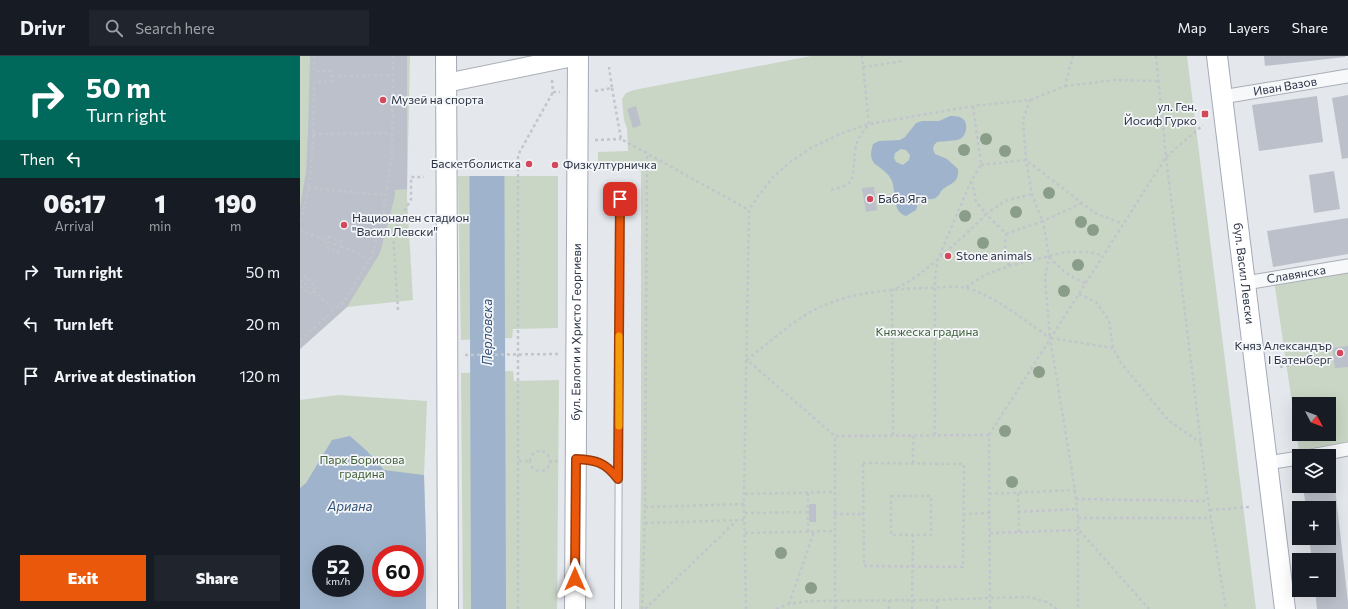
<!DOCTYPE html>
<meta charset="utf-8">
<style>
body{margin:0;font-family:Commissioner,sans-serif;background:#20242c;color:#f1f3f6;height:100vh;display:flex;flex-direction:column;font-size:15px;white-space:nowrap}
*{box-sizing:border-box;margin:0}
p{font-size:13px;color:#9ea1a6}
.icon{flex:none;width:22px;height:22px;fill:none;stroke:currentColor;stroke-width:2;stroke-linecap:round;stroke-linejoin:round}
.map{position:relative;flex:1;overflow:hidden}
.panel{display:flex;flex-direction:column;background:#171b24;width:300px}
.panel>*{flex:none}
.top-card{background:#00695c;color:#fff;overflow:hidden}
.needle{width:26px;rotate:131deg}
.tools{position:absolute;left:992px;top:341px;display:grid;gap:8px}
.tools a{display:grid;place-items:center;width:44px;height:44px;border-radius:0px;background:#171b24;box-shadow:0 4px 16px #0002;font-size:20px}
.speed{position:absolute;left:12px;top:489px;display:flex;gap:8px;font-size:20px;font-weight:700;text-align:center}
.speed>*{display:grid;place-content:center;width:52px;height:52px;border-radius:50%;background:#171b24;box-shadow:0 4px 16px #0002;line-height:1}
.speed small{font-size:10px;font-weight:400}
.speed .limit{border:6px solid #d22;background:#fff;color:#111}
.pin{position:absolute;display:grid;place-items:center;width:34px;height:34px;color:#fff;margin:-17px;border-radius:8px;box-shadow:0 2px 6px #0006}
.me{position:absolute;width:44px;margin:-22px;rotate:0deg;stroke-linejoin:round;filter:drop-shadow(0 0 3px #0008)}
.turn{display:flex;align-items:center;gap:14px;height:84px;padding:0 20px;font-size:18px}
.turn .icon{width:52px;height:52px;stroke-width:2.5}
.turn b{display:block;font-size:28px;line-height:34px}
.then{display:flex;align-items:center;height:38px;padding:0 20px;background:#0003;gap:8px;font-size:15px}
.eta{display:flex;justify-content:space-evenly;align-items:center;height:68px;text-align:center}
.eta b{font-size:24px;font-weight:800;line-height:28px}
.primary-button{display:flex;gap:8px;margin-top:auto;padding:8px 20px}
.primary-button a{flex:1;height:46px;border-radius:0px;background:#ea580c;color:#fff;font-size:16px;font-weight:800;line-height:46px;text-align:center}
.primary-button a+a{background:#20242c;color:#f1f3f6}
ul{padding:0;list-style:none}
li{display:flex;align-items:center;gap:12px;height:52px;padding:0 20px}
li div{flex:1}
li b{display:block;font-size:15px}
li em{font-style:normal}
header{display:flex;align-items:center;gap:24px;box-sizing:border-box;height:56px;padding:0 20px;background:#171b24;border-bottom:1px solid #363941}
header strong{font-size:19px}
nav{display:flex;gap:22px;margin-inline-start:auto;font-size:14px}
.search{width:280px;height:36px;background:#20242c;display:flex;align-items:center;gap:10px;box-sizing:border-box;padding:0 14px;border-radius:0px;color:#9ea1a6;font-size:15px}
main{display:flex;flex:1;min-height:0}
.map>svg:first-child{display:block}
.green{fill:#c9d6c5;fill-rule:evenodd}
.water{fill:#9fb4cc;fill-rule:evenodd}
.pier{fill:#e4e7ec}
.building{fill:#bbc0ca}
.lines{fill:none;stroke-linecap:round;stroke-linejoin:round}
.lane-casing{stroke:#a9aeb7;stroke-width:8}
.street-casing{stroke:#a9aeb7;stroke-width:15}
.secondary-casing{stroke:#a9aeb7;stroke-width:20}
.primary-casing{stroke:#a3abb8;stroke-width:22}
.path{stroke:#c2c5cb;stroke-width:2.5;stroke-dasharray:3 3;stroke-linecap:butt}
.lane{stroke:#f7f8fa;stroke-width:6}
.street{stroke:#f7f8fa;stroke-width:13}
.secondary{stroke:#fff;stroke-width:18}
.primary{stroke:#fff;stroke-width:20}
.tree{fill:#899d89}
.route-casing{stroke:#983908;stroke-width:10}
.route{stroke:#ea580c;stroke-width:7}
.slow{stroke:#f59e0b;stroke-width:7}
.poi-dot{fill:#d1495b;stroke:#f4f6f9;stroke-width:1.5}
.labels{text-anchor:middle;stroke-width:3.5;stroke-linejoin:round;paint-order:stroke}
.street-label{font-size:12px;fill:#2b3445;stroke:#f4f6f9}
.poi-label{font-size:12px;fill:#2b3445;stroke:#f4f6f9;text-anchor:start}
.park-label{font-size:12px;fill:#3f6138;stroke:#f4f6f9}
.water-label{font-size:13px;font-style:italic;fill:#34527a;stroke:#f4f6f9}
</style>
<header>
<strong>Drivr</strong>
<div class="search"><svg class="icon" aria-label="search" viewBox="0 0 24 24"><circle cx="10" cy="10" r="6"/><path d="M15 15l6 6"/></svg>Search here</div>
<nav><a>Map</a><a>Layers</a><a>Share</a></nav>
</header>
<main>
<section class="panel">
<div class="top-card">
<div class="turn"><svg class="icon" aria-label="right" viewBox="0 0 24 24"><path d="M7 20v-9h11M14 6l5 5-5 5"/></svg><div><b>50 m</b>Turn right</div></div>
<div class="then">Then<svg class="icon" aria-label="left" viewBox="0 0 24 24"><path d="M17 20v-9H6M10 6l-5 5 5 5"/></svg></div>
</div>
<div class="eta">
<div><b>06:17</b><p>Arrival</p></div>
<div><b>1</b><p>min</p></div>
<div><b>190</b><p>m</p></div>
</div>
<ul>
<li><svg class="icon" aria-label="right" viewBox="0 0 24 24"><path d="M7 20v-9h11M14 6l5 5-5 5"/></svg><div><b>Turn right</b></div><em>50 m</em></li>
<li><svg class="icon" aria-label="left" viewBox="0 0 24 24"><path d="M17 20v-9H6M10 6l-5 5 5 5"/></svg><div><b>Turn left</b></div><em>20 m</em></li>
<li><svg class="icon" aria-label="arrive" viewBox="0 0 24 24"><path d="M6 21V4h12l-3 4 3 4H6"/></svg><div><b>Arrive at destination</b></div><em>120 m</em></li>
</ul>
<div class="primary-button"><a>Exit</a><a>Share</a></div>
</section>
<div class="map">
<svg width="1048" height="553" viewBox="0 0 1048 553">
<rect width="100%" height="100%" fill="#e4e7ec"/>
<!-- green -->
<path class="green" d="M0,0H110L107,141L113,244L47,251L0,293Z
M511,0H887L956,553H339L341,431V113H298V96L328,95L327,73L324,64L322,43L326,37L334,34Z
M158,120H258V272L213,273L212,282L161,284Z
M1048,214V388L999,395L974,224ZM999,348H1029V378H999Z
M213,315L214,325L259,324L257,553H163L161,317Z
M38,339L127,345L124,419L126,484V553H0V344ZM21,498H55V532H21ZM81,498H115V532H81Z"/>
<!-- water -->
<path class="water" d="M169,0H204L206,553H171Z
M650,60C655,60 660,60 663,63C669,68 666,80 660,83C655,85 643,85 637,86L634,89L633,93L635,98L647,103L658,113C659,128 651,126 642,134C640,136 640,138 638,140C633,145 627,143 620,141L616,154L606,160C592,156 596,137 592,125C584,107 565,113 573,88L579,85L600,84L605,81L616,67L622,65H639ZM601,93L606,94L610,99L609,104L603,109L596,106L594,102L595,97Z
M50,380L67,395L84,414L124,419L126,484V553H0V432L6,427L32,384ZM21,498H55V532H21ZM81,498H115V532H81Z"/>
<!-- pier -->
<path class="pier" d="M167,0H206V120H167Z"/>
<!-- building -->
<path class="building" d="M10,0H107V133L95,134V140L80,197L47,251L0,293V151L6,116L8,75Z
M964,0H1045V1L965,10Z
M1048,39V102L1042,103L1032,42Z
M1017,40L1023,86L959,95L952,49Z
M336,50L341,69L333,72L327,53Z
M1034,115L1040,153L1014,157L1009,119Z
M574,131L577,154L566,156L562,132Z
M1048,162V198L973,211L967,175Z
M1048,290V311L1035,312L1032,292Z
M1032,405L1048,546V553H1017L1015,534H1029V504H1012L1009,482H1029V452H1006L1003,430H1029V406Z
M509,448H516V466H509Z"/>
<g class="lines">
<!-- lane casing -->
<g class="lane-casing">
<path id="lane" d="M279,403C298,404 307,407 318,423
M318,553L320,143"/>
</g>
<!-- street casing -->
<g class="street-casing">
<g id="street">
<path id="s1" d="M922,41L1048,20"/>
<path id="s2" d="M945,227L1048,210"/>
<path d="M1011,400L1048,393"/>
<path d="M967,407L999,402"/>
</g>
</g>
<!-- secondary casing -->
<g class="secondary-casing">
<path id="secondary" d="M146,27L278,0"/>
</g>
<!-- primary casing -->
<g class="primary-casing">
<g id="primary">
<path d="M146,0L147,220L148,553"/>
<path id="s3" d="M917,0L985,553"/>
<path id="s4" d="M275,553L278,0"/>
</g>
</g>
<!-- path -->
<path class="path" d="M856,0L866,101L908,445L926,553
M563,11L604,5
M32,20L94,19
M252,24L253,36H260
M765,30L815,24L858,25
M312,32L321,83L449,154
M295,35L312,32L309,11
M13,78L92,77
M295,84L321,83
M681,109L726,104L795,157L823,168
M8,132L86,139
M531,134L547,129L550,126L553,120L555,94L558,83L569,68L562,0
M782,147L743,165L749,200L745,223L750,282L813,292
M0,165C15,122 13,71 14,26L32,25L31,15H14V0
M0,174L36,189
M706,178L743,165L737,152L732,138L726,104L723,64L730,44
M29,180L43,186L38,196L25,190Z
M41,190L70,203
M749,201C760,213 770,221 785,227
M709,210L705,190L706,178L686,158L705,145L732,138
M0,223L10,232
M0,226L5,220L16,231L9,238L0,230
M666,231L687,218L709,210L766,196H787L803,199
M13,235L34,253
M779,238L796,246L809,264L813,292L821,307L869,365L901,387
M98,254L93,177L111,143V121H124
M0,284L44,245L72,200L82,163L92,99L93,0
M165,299L260,298
M980,311L1033,301
M593,379L592,234C612,225 622,217 638,203C655,188 671,174 686,158L676,145L672,126
M635,379V222L638,203L671,125L681,109L673,50
M689,379L535,380L447,304C467,288 486,271 507,258C542,237 583,234 622,232C632,232 659,229 667,232C697,241 725,265 750,282L775,434L778,462V553
M613,380V407
M230 405a10 10 0 1 1 20 0a10 10 0 1 1-20 0Z
M219,405H230
M249,406L259,405
M563,407L664,408L663,511L564,510Z
M718,437L719,476
M445,438L534,436
M689,438L775,434
M591,440H631V479H591Z
M776,443L908,445
M345,451L444,448
M910,454L950,451
M718,456L777,453
M445,457L508,456
M534,458H563
M663,458L690,457
M778,462H911
M345,467L445,464
M508,476V437
M445,477L535,475
M690,477L779,474L849,553
M589,544V553
M489,548L514,476
M218,553V99L253,36
M342,553L345,451L347,97
M345,553L436,465
M446,553L444,448L445,378L449,154L459,139L473,121L489,107L511,92L542,77L569,68L673,50L730,44L765,30L773,0
M476,553L489,548L509,545L637,544L690,542L729,541L747,546L757,553
M535,553V380
M612,553L613,479
M637,553V544
M690,553L689,379L866,101L903,69"/>
<!-- lane -->
<use href="#lane" class="lane"/>
<!-- street -->
<use href="#street" class="street"/>
<!-- secondary -->
<use href="#secondary" class="secondary"/>
<!-- primary -->
<use href="#primary" class="primary"/>
</g>
<!-- trees -->
<g class="tree">
<circle cx="686" cy="83" r="6"/>
<circle cx="664" cy="94" r="6"/>
<circle cx="705" cy="95" r="6"/>
<circle cx="749" cy="137" r="6"/>
<circle cx="716" cy="156" r="6"/>
<circle cx="665" cy="160" r="6"/>
<circle cx="781" cy="166" r="6"/>
<circle cx="793" cy="174" r="6"/>
<circle cx="683" cy="187" r="6"/>
<circle cx="778" cy="209" r="6"/>
<circle cx="764" cy="235" r="6"/>
<circle cx="739" cy="316" r="6"/>
<circle cx="705" cy="375" r="6"/>
<circle cx="712" cy="426" r="6"/>
<circle cx="481" cy="497" r="6"/>
<circle cx="511" cy="532" r="6"/>
</g>
<g class="lines">
<!-- route casing -->
<g class="route-casing">
<path id="route" d="M275,523L276,403C296,404 305,406 318,423L320,143"/>
</g>
<!-- route -->
<use href="#route" class="route"/>
<!-- slow -->
<path class="slow" d="M319,370V280"/>
</g>
<!-- markers -->
<g class="poi-dot">
<circle cx="83" cy="44" r="4"/>
<rect x="901" y="54" width="8" height="8" rx="2"/>
<circle cx="229" cy="108" r="4"/>
<circle cx="255" cy="109" r="4"/>
<circle cx="570" cy="143" r="4"/>
<circle cx="44" cy="169" r="4"/>
<circle cx="648" cy="200" r="4"/>
<circle cx="1040" cy="297" r="4"/>
</g>
<g class="labels">
<!-- street labels -->
<g class="street-label">
<text dy="4" stroke="none"><textPath href="#s1" startOffset="64">Иван Вазов</textPath></text>
<text dy="4" stroke="none"><textPath href="#s3" startOffset="219">бул. Васил Левски</textPath></text>
<text dy="4" stroke="none"><textPath href="#s2" startOffset="52">Славянска</textPath></text>
<text dy="4" stroke="none"><textPath href="#s4" startOffset="277">бул. Евлоги и Христо Георгиеви</textPath></text>
</g>
<!-- poi labels -->
<g class="poi-label">
<text x="91" y="48">Музей на спорта</text>
<text x="897" y="55" text-anchor="end">ул. Ген.<tspan x="897" dy="14">Йосиф Гурко</tspan></text>
<text x="221" y="112" text-anchor="end">Баскетболистка</text>
<text x="263" y="113">Физкултурничка</text>
<text x="578" y="147">Баба Яга</text>
<text x="52" y="166">Национален стадион<tspan x="52" dy="14">"Васил Левски"</tspan></text>
<text x="656" y="204">Stone animals</text>
<text x="1032" y="294" text-anchor="end">Княз Александър<tspan x="1032" dy="14">I Батенберг</tspan></text>
</g>
<!-- park labels -->
<g class="park-label">
<text x="627" y="280">Княжеска градина</text>
<text x="62" y="408">Парк Борисова<tspan x="62" dy="14">градина</tspan></text>
</g>
<!-- water labels -->
<g class="water-label">
<text transform="translate(187 276) rotate(-90)" y="5">Перловска</text>
<text x="50" y="455">Ариана</text>
</g>
</g>
</svg>
<div class="tools">
<a><svg class="needle" viewBox="-14 -14 28 28"><path d="M0-13l5 13h-10z" fill="#e53935"/><path d="M0 13l5-13h-10z" fill="#9ea1a6"/></svg></a>
<a><svg class="icon" aria-label="layers" viewBox="0 0 24 24"><path d="M12 4l9 5-9 5-9-5zM3 14l9 5 9-5"/></svg></a>
<a>+</a>
<a>−</a>
</div>
<div class="speed"><div>52<small>km/h</small></div><div class="limit">60</div></div>
<div class="pin" style="left:320px;top:143px;background:#d93025"><svg class="icon" aria-label="arrive" viewBox="0 0 24 24"><path d="M6 21V4h12l-3 4 3 4H6"/></svg></div>
<svg class="me" style="left:275px;top:523px" viewBox="-20 -20 40 40"><path d="M0-17L14 15 0 8-14 15z" fill="#ea580c" stroke="#fff" stroke-width="4"/></svg>
</div>
</main>
